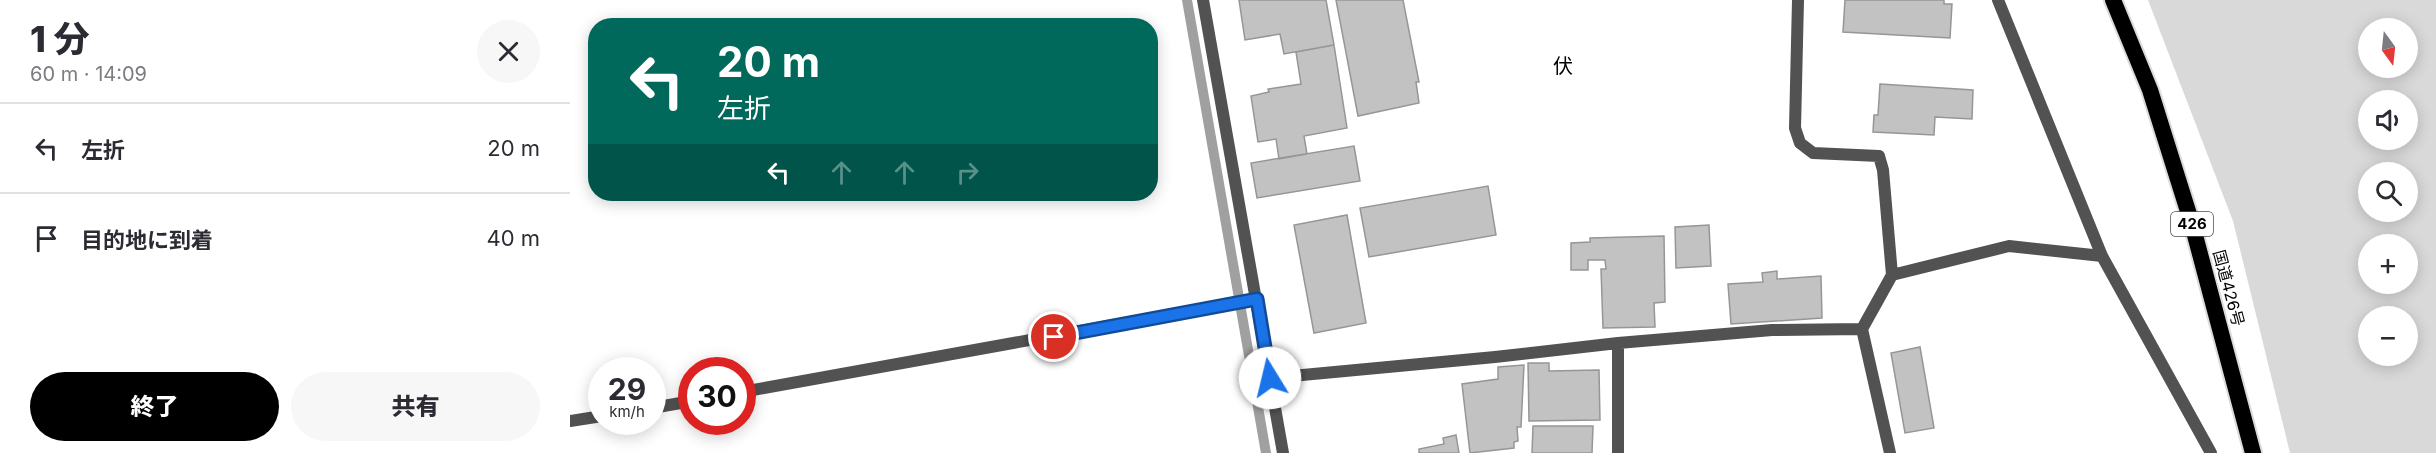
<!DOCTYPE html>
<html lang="ja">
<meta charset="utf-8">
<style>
body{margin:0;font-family:Inter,"Noto Sans JP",sans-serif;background:#f7f7f7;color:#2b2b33;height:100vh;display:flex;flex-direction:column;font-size:22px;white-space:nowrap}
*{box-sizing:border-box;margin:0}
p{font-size:20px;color:#7c7c81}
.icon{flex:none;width:33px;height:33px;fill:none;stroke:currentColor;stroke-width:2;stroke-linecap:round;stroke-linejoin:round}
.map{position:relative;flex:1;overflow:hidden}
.drawer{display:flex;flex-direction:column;background:#fff;width:570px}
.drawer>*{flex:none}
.hud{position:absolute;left:18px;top:18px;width:570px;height:183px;border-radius:24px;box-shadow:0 3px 15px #0003;background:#00695c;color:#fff;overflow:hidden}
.needle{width:39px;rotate:165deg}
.controls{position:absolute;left:1788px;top:18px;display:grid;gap:12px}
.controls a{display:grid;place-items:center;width:60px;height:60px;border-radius:50%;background:#fff;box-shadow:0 3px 15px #0003;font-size:30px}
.speed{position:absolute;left:18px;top:357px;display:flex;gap:12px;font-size:30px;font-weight:700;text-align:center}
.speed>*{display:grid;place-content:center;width:78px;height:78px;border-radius:50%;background:#fff;box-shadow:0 3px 15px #0003;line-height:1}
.speed small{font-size:15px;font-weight:400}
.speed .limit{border:9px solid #d22;background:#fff;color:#111}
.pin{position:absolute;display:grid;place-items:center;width:51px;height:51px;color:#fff;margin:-26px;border:3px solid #fff;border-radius:50%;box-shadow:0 2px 6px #0007}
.me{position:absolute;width:66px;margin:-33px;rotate:351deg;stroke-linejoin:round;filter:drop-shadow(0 0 4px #0008)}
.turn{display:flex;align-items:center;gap:21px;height:126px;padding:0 30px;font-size:27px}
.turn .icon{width:78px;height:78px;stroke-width:2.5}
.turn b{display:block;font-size:42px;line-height:51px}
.lanes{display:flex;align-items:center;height:57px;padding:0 30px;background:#0003;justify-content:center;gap:30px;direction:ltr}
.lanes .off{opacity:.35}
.round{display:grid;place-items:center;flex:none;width:63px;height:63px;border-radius:32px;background:#f7f7f7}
.overview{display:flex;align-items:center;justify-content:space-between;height:102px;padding:0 30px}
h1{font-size:36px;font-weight:800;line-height:45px}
.button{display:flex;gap:12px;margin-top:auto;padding:12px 30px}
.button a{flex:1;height:69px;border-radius:36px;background:#000;color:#fff;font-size:24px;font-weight:800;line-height:69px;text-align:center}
.button a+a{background:#f7f7f7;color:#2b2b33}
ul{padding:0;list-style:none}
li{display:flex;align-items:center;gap:18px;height:90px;padding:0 30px;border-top:2px solid #e1e1e2}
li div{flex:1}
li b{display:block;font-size:22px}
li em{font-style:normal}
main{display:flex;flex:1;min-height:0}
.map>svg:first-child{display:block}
.green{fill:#d9d9d9;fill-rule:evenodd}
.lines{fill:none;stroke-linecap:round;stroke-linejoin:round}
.stream{stroke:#a0a0a0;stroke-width:10}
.building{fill:#c2c2c2;stroke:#969696;stroke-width:1.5}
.trunk-casing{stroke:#dbdbdb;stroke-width:20}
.minor{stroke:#525252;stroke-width:12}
.trunk{stroke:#000;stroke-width:16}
.route-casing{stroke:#114b97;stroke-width:15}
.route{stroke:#1a73e8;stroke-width:10}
.labels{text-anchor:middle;stroke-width:5;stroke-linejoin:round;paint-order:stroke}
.shield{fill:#fff;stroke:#4c4c4c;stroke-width:1.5}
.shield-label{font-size:15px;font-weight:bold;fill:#000}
.street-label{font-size:16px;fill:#000;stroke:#fff}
.quarter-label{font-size:20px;fill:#000;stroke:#fff}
</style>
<main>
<section class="drawer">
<div class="overview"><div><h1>1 分</h1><p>60 m · 14:09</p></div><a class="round"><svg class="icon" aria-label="close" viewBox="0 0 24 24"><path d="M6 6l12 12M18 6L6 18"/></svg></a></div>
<ul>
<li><svg class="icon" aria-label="left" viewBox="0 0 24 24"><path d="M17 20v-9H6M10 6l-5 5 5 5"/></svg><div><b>左折</b></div><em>20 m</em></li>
<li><svg class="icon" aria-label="arrive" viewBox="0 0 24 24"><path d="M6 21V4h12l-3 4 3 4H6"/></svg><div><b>目的地に到着</b></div><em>40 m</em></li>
</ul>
<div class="button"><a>終了</a><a>共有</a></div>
</section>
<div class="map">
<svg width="1866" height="453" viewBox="0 0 1866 453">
<rect width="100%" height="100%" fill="#fff"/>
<!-- green -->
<path class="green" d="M1578,0H1866V453H1720L1663,221ZM1798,28H1838V68H1798ZM1798,100H1838V140H1798ZM1798,172H1838V212H1798ZM1798,244H1838V284H1798ZM1798,316H1838V356H1798Z"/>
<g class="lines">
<!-- stream -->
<path class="stream" d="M617,0L696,453"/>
</g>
<!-- building -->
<path class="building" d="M669,0H756L764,45L714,54L710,34L675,40Z
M766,0H833L849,82H846L849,103L788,116Z
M1275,0H1374V4H1382L1380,38L1273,32Z
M764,45L777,128L734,136L737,154L709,159L706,139L688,142L681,96L699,92L698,89L731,84L726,52Z
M1310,84L1403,90L1402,119L1365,117L1364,135L1303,132L1304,115H1308Z
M784,146L790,181L687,198L681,163Z
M918,186L926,235L799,257L790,208Z
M777,215L796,323L744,333L724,225Z
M1139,225L1141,266L1106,268L1105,227Z
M1094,236L1095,302L1084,303L1085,327L1033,328L1031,269H1036L1035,260H1018V270H1001V243L1020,242V238Z
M1207,271V279L1251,276L1252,318L1161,324L1158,284L1193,282L1192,273Z
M1350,347L1364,428L1335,433L1321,353Z
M958,363H979V371L1029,370L1030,420L959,421Z
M954,365L951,427H947L948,441L944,442V448L900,453L892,384L928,379V367Z
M963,426H1023L1022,453H962Z
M886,435L889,453H849V449L874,444L873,438Z"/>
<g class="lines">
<!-- trunk casing -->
<g class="trunk-casing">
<path id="trunk" d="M1543,0L1580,90L1622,224L1683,453"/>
</g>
<!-- minor -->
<path class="minor" d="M633,0L713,453
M1228,0L1225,128L1230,143L1243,153L1309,156L1313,170L1322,275
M1428,0L1532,256L1641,453
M1048,343V453
M700,378L925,357L1048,343L1202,330L1292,329
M172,392L687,299
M82,408L122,401
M0,421L32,416
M1320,453L1292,329L1322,275L1439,246L1532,256"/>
<!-- trunk -->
<use href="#trunk" class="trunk"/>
</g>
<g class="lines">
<!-- route casing -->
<g class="route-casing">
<path id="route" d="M484,337L687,299L700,378"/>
</g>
<!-- route -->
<use href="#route" class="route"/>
</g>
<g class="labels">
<!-- shield labels -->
<rect class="shield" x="1601" y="212" width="42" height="24" rx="4.5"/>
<g class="shield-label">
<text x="1622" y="229">426</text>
</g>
<!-- street labels -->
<g class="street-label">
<text transform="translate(1659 288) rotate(75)" y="6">国道426号</text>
</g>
<!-- quarter labels -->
<g class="quarter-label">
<text x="993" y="73">伏</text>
</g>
</g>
</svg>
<div class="controls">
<a><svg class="needle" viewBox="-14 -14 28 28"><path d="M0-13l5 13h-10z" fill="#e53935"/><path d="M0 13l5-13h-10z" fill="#7c7c81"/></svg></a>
<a><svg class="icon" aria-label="sound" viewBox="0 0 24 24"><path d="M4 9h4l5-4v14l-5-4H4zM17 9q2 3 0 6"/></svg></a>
<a><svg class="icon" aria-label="search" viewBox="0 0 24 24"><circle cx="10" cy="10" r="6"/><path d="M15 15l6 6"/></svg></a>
<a>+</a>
<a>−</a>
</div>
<div class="speed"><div>29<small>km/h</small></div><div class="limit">30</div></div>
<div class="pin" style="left:484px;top:337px;background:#d93025"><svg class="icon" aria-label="arrive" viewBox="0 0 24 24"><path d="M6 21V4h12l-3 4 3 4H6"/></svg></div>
<svg class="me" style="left:700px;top:378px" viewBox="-20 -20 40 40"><circle r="19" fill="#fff"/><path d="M0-13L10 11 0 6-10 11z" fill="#1a73e8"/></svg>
<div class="hud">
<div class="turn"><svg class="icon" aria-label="left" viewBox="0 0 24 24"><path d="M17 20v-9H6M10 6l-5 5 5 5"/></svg><div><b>20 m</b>左折</div></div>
<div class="lanes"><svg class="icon" aria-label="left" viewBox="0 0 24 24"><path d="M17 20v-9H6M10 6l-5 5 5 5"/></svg><svg class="icon off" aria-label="ahead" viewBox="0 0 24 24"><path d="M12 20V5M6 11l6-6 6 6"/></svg><svg class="icon off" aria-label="ahead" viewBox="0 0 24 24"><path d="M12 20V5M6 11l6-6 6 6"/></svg><svg class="icon off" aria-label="right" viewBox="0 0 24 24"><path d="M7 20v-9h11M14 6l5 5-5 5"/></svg></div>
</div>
</div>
</main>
